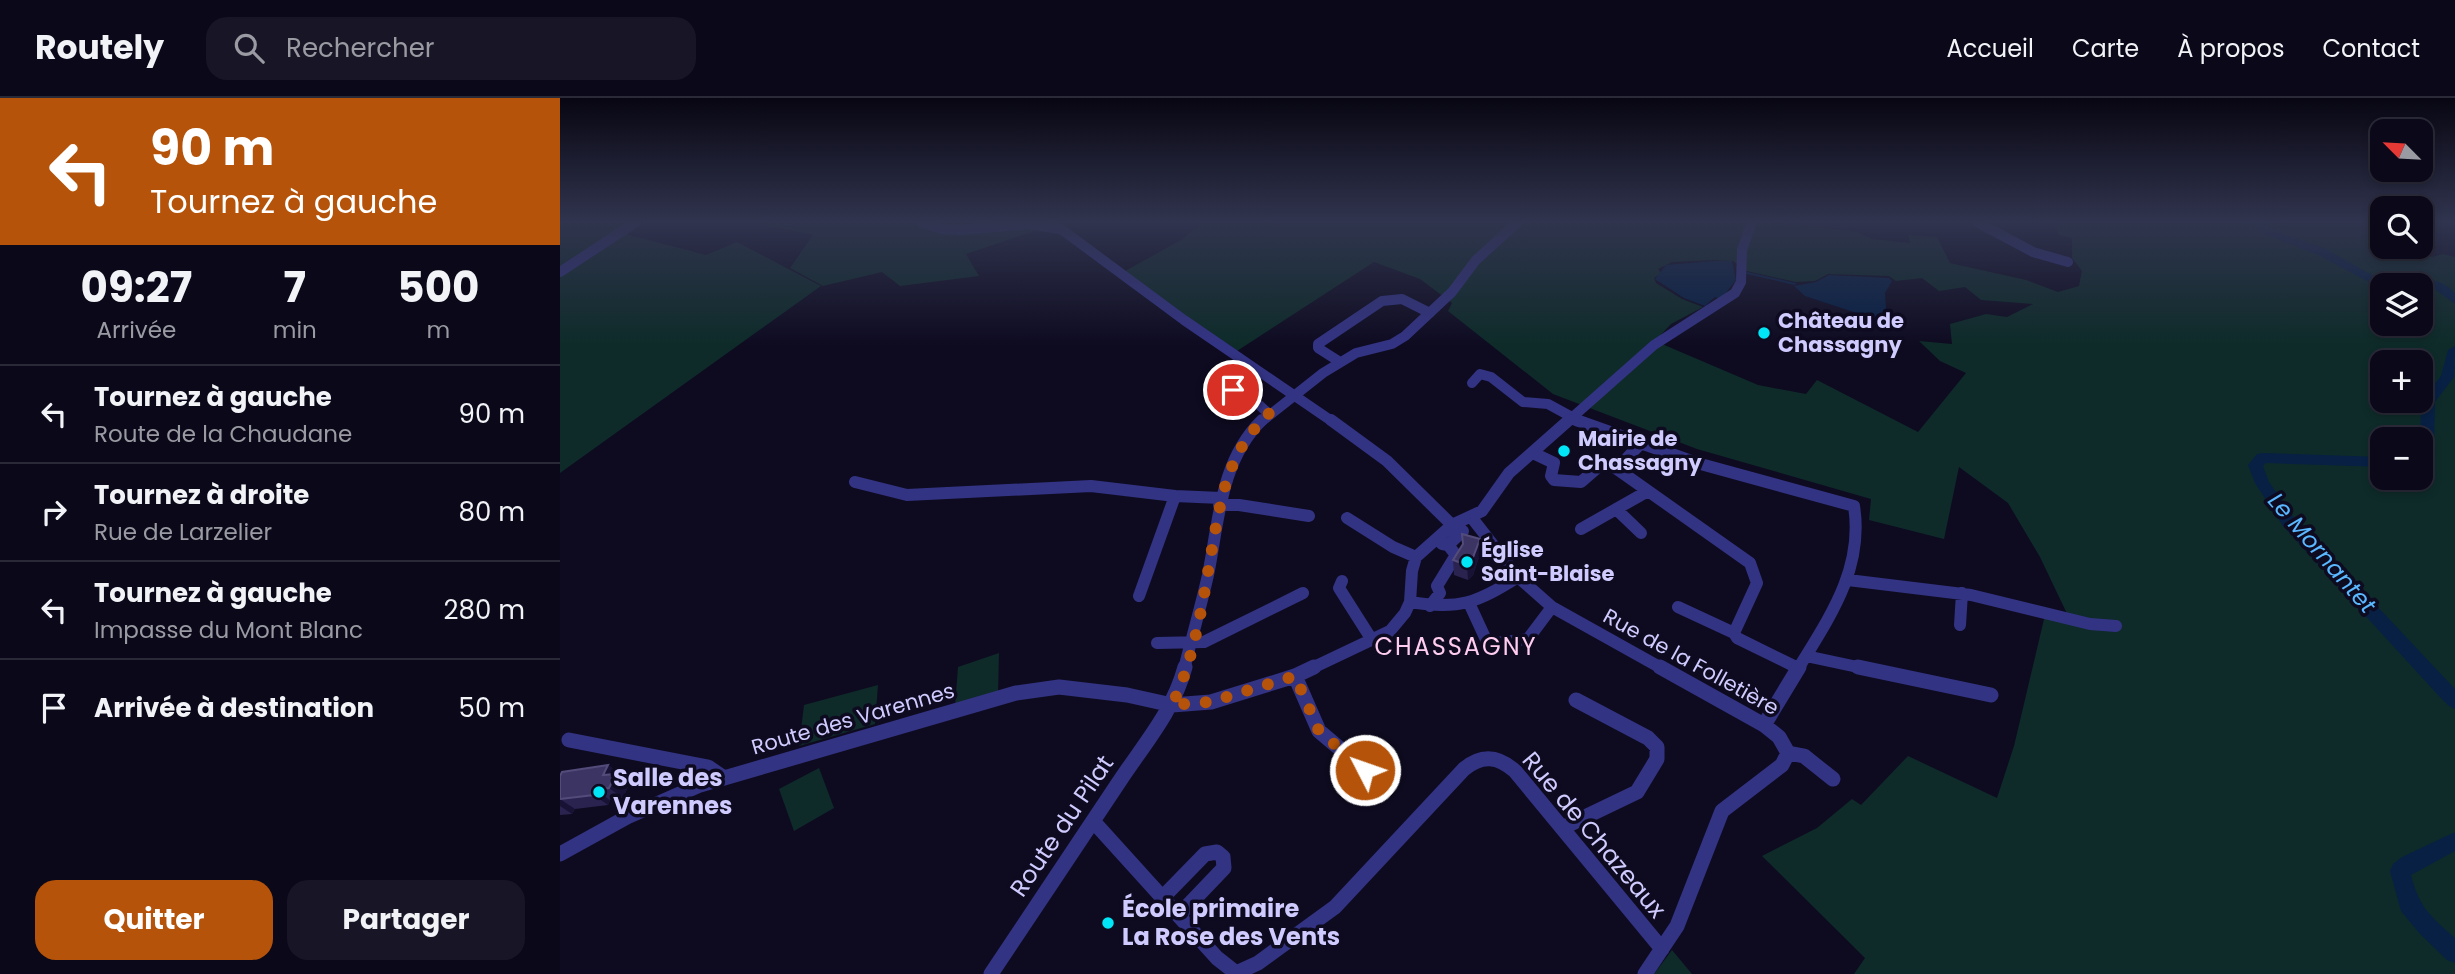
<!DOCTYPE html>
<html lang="fr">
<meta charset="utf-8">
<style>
body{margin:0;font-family:Poppins,sans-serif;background:#181626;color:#f1f3f6;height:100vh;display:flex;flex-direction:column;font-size:26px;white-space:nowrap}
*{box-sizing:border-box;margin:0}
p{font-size:23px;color:#999aa2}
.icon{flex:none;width:38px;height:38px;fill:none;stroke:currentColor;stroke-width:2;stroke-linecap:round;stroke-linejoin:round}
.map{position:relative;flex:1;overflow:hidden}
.panel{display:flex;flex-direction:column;background:#0a0819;width:560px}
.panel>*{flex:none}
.hud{background:#b45309;color:#fff;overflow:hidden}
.needle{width:46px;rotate:294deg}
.tools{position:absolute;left:1810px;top:21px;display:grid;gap:14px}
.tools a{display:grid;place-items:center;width:63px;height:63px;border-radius:14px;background:#0a0819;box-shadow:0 4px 10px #0003,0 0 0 2px #2a2938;font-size:35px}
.pin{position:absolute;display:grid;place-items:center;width:60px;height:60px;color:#fff;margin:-30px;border:4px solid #fff;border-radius:50%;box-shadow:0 2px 7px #0007}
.me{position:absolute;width:77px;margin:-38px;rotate:311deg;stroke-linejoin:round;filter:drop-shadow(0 0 5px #0008)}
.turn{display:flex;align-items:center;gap:24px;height:147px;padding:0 35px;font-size:32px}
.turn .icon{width:91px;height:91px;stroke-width:2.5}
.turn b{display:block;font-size:49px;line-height:60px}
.eta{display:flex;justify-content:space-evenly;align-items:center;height:119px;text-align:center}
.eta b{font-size:42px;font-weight:700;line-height:49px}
.primary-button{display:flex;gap:14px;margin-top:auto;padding:14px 35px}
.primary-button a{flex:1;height:80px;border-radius:21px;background:#b45309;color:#fff;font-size:28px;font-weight:700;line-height:80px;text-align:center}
.primary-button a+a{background:#181626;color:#f1f3f6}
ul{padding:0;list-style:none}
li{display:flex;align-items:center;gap:21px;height:98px;padding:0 35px;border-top:2px solid #2a2938}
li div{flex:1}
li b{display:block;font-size:26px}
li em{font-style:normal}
header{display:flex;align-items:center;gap:42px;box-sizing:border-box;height:98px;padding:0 35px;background:#0a0819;border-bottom:2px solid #2a2938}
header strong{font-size:33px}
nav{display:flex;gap:38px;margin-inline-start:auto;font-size:24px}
.search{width:490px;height:63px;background:#181626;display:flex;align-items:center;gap:18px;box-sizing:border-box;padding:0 24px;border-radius:21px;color:#999aa2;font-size:26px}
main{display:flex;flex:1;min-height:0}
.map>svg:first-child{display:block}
.green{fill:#0e2b29;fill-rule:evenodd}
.water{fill:#072044}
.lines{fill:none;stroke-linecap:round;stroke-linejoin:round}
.stream{stroke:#072044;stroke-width:2}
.river{fill:#072044;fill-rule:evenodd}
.minor-far2{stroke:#333384;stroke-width:10}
.minor-far1{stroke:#333384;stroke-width:12}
.minor{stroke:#333384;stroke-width:15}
.wall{fill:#2a2350}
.shaded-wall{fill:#181235}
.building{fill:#3c3563;stroke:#534c7b;stroke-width:2}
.route{stroke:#b45309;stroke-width:12;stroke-dasharray:0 21.6}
.poi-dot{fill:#00e6f6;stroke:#0e0b21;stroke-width:2.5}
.labels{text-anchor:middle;stroke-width:7;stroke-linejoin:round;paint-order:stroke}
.poi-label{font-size:21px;font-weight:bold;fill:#cfcbff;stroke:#0e0b21;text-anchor:start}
.street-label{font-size:21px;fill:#cfcbff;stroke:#0e0b21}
.water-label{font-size:23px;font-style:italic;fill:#59b8ff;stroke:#0e0b21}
.quarter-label{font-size:24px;letter-spacing:2px;fill:#ffcdef;stroke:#0e0b21}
.near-poi-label{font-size:24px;font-weight:bold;fill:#cfcbff;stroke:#0e0b21;text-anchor:start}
.near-street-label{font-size:24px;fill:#cfcbff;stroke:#0e0b21}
</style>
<header>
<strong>Routely</strong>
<div class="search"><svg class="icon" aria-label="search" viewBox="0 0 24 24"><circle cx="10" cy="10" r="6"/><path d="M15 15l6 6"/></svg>Rechercher</div>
<nav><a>Accueil</a><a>Carte</a><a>À propos</a><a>Contact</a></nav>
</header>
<main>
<section class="panel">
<div class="hud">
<div class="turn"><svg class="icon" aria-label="left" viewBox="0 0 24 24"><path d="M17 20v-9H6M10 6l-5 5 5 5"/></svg><div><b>90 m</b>Tournez à gauche</div></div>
</div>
<div class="eta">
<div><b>09:27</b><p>Arrivée</p></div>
<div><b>7</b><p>min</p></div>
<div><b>500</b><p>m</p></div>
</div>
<ul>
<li><svg class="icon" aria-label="left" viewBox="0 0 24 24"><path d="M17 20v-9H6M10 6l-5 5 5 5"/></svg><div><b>Tournez à gauche</b><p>Route de la Chaudane</p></div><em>90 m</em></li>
<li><svg class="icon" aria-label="right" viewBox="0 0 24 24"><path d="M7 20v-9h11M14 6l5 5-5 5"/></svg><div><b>Tournez à droite</b><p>Rue de Larzelier</p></div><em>80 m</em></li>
<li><svg class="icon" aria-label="left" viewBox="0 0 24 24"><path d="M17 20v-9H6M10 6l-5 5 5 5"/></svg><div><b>Tournez à gauche</b><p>Impasse du Mont Blanc</p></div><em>280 m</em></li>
<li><svg class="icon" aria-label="arrive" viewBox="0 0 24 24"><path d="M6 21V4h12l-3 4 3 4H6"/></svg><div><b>Arrivée à destination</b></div><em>50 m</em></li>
</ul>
<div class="primary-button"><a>Quitter</a><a>Partager</a></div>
</section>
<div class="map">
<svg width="1895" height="876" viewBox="0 0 1895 876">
<rect width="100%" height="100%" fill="#0e0b21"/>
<!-- green -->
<path class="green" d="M0,124H76L58,134L146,157L177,144L261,188L0,375Z
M194,124H501L406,156L419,178L340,188L322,174L263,188L230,170L253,137C233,131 214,132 194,124Z
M643,124H1224L1297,134L1312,141L1350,145L1348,137L1377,139L1390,165L1466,182L1498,194L1519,188L1522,173L1512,160V140L1499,137L1494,124H1822V149H1852L1872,159L1883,156L1895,159V876H1294L1305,860L1202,758L1257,730L1292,701L1301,707L1348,658L1437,700L1454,648L1485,517L1511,524L1480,459L1448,405L1399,369L1384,441L1309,422L1311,401L1137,351L993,296L888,213L892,205L860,181L814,164L677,253L641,230L565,173L621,142ZM1154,162L1173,163L1187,173L1236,184L1255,183L1268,176L1329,178L1336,183L1362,180L1379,193L1405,189L1421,202L1473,206L1447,219L1426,216L1390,226L1392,246L1359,243L1380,263L1406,275L1358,334L1257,282L1246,296L1198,287L1095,243L1111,226L1143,209L1122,201L1096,185L1094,180L1101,175L1098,171L1112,164ZM1822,187H1860V226H1822ZM1822,264H1860V303H1822ZM1822,341H1860V380H1822Z
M439,555L438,596L395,609L398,569Z
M318,587L315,626L239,648L244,607Z
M259,670L274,710L234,733L219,691Z
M1112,852L1132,876H1094Z"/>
<!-- water -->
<path class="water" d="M1154,163H1172L1176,182L1161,201L1155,199L1145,208L1124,200L1095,181L1106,167Z
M1269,177L1329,180L1332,183L1325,195L1327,225L1245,198L1234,188L1256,184Z"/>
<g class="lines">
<!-- stream -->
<path class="stream" d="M1187,175L1235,186
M1891,269L1895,270"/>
<!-- river -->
<path class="river" d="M1688,124H1701L1721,135L1764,150L1810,176L1842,187L1822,188L1811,185L1756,156L1704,136Z
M1859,182C1874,181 1884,184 1895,195V206L1872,189L1844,187Z
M1895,248L1894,279L1875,304L1874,350L1865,362L1860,363L1861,303L1881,278L1888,252Z
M1702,355L1822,359V369L1706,365L1703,368L1709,384L1734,420L1895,591V611L1889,608L1878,597L1723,428L1695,385L1688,367L1697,356Z
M1895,734V753L1851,777C1859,809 1870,818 1895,840V865L1887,862L1860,836L1841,813L1830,773L1833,766L1842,759Z"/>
<!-- minor-far2 -->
<path class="minor-far2" d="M362,124L382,131L400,132L469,126L501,131L624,222L773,324
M1417,124L1473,154L1508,164
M0,174L76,124
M780,264L758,250V246L822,203L842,201L870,215
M912,285L920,276L931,279L963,304L988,306L1021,324
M673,292L697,305L709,316
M701,324L763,275L796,255L832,246L845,238L892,194L916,162L958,124
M1007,324L1094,247L1175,195L1181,184L1182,152L1192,124"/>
<!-- minor-far1 -->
<path class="minor-far1" d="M771,322L827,363L892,427
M1016,322L1137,365L1294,408C1304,471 1269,520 1238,571
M1081,345L1057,371L1190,465L1197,485L1174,535L1177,540L1238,570
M973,355L994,365L991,378L994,382L1021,384L1044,364L1057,371
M295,384L347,397L531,388L615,398
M659,407H679L749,418
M1056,411L1081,435
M787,420L833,449L856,459
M912,420L958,479L992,509L1103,571
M1021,431L1088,393
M882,446L888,447L903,433
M1288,482L1411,497L1530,526L1556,528
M782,483L779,490L812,542
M579,498L615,398L661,400
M850,504C899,512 917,505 958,479
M910,507L928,546L968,541L992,509
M870,508L880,495L877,488L896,457L888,447
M1118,509L1174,535
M1400,527L1402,495
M597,545L644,544L743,495
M1246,558L1307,571
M624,571C632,539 641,508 648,477C659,423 660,363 702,322
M750,571L830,533L845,515L850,504L852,473L856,459L892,427L922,413L949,375L1009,322"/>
<!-- minor -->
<path class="minor" d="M1100,569L1204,627L1219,639L1228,655L1244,658L1273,681
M1298,569L1431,597
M735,578L759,633L805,672
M1204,627L1239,569
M9,642L148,669L164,680
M533,723L657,860L676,875L698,865L775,809L904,671C922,656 938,658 955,673L1102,851
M1002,730L1077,694L1097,661V649L1088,640L1016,602
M0,756L67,719L140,687L456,595L499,589L567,597L612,607L651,604L735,578L754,569
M604,798L645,756L657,754L663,759L664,770L620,816
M431,876C474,812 516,748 559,684C584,646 613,614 625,569
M1085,876L1117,828L1162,713L1222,667L1228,655"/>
</g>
<!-- wall -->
<path class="wall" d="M902,436L920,456L913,477L908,482L894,477L893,462L902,447Z
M48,667L62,677L61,679L69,686L63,700L50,702L48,707L15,711L12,716L0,717V678Z"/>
<!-- shaded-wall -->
<path class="shaded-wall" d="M920,441V456L913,477L908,482L907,467Z
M48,667L62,677L61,679L69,686L63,700L49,690L43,677Z
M36,692L50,702L48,707L34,697Z
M0,701L15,711L12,716L0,708Z"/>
<!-- building -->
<path class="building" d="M902,436L920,441L912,462L907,467L893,462L903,446Z
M48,667L43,677L56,676L49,690L36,692L34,697L0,701V678L2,674Z"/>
<!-- sky -->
<linearGradient id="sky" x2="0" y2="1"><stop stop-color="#080612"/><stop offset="0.5" stop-color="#30344e"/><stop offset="1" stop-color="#30344e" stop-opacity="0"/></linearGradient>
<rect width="1895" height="247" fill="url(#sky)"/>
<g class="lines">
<!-- route -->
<path class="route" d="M673,292L697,305L709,316C668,352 661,400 652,451C643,502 635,560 612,607L650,604L735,578L759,633L805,672"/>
</g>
<!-- markers -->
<g class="poi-dot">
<circle cx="1204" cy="235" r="7"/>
<circle cx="1004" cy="353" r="7"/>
<circle cx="907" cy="464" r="7"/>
<circle cx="39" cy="694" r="7"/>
<circle cx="548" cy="825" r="7"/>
</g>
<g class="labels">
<!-- poi labels -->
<g class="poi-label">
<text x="1218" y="230">Château de<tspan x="1218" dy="24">Chassagny</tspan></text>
<text x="1018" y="348">Mairie de<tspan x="1018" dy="24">Chassagny</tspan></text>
<text x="921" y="459">Église<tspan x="921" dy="24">Saint-Blaise</tspan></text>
</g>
<!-- street labels -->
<g class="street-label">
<text transform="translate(1131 564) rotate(29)" y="7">Rue de la Folletière</text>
<text transform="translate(293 621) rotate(-16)" y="7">Route des Varennes</text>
</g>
<!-- water labels -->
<g class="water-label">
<text transform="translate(1762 455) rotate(49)" y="8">Le Mornantet</text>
</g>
<!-- quarter labels -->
<g class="quarter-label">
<text x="896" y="557">CHASSAGNY</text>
</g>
<!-- near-poi labels -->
<g class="near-poi-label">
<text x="53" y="688">Salle des<tspan x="53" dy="28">Varennes</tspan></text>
<text x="562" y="819">École primaire<tspan x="562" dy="28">La Rose des Vents</tspan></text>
</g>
<!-- near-street labels -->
<g class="near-street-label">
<text transform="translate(502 728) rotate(-56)" y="8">Route du Pilat</text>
<text transform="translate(1034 737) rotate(50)" y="8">Rue de Chazeaux</text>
</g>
</g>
</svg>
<div class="tools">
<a><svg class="needle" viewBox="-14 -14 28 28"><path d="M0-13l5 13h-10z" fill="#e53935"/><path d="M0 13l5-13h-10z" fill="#999aa2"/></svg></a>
<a><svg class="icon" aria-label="search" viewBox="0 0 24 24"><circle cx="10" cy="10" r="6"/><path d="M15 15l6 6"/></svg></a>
<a><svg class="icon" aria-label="layers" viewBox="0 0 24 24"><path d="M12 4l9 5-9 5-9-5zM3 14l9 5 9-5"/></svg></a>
<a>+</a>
<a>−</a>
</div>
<div class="pin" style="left:673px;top:292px;background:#d93025"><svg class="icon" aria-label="arrive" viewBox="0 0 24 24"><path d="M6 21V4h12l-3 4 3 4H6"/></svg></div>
<svg class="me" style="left:805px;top:672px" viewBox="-20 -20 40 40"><circle r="17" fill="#b45309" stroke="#fff" stroke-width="3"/><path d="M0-11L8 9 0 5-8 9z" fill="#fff"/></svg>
</div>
</main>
